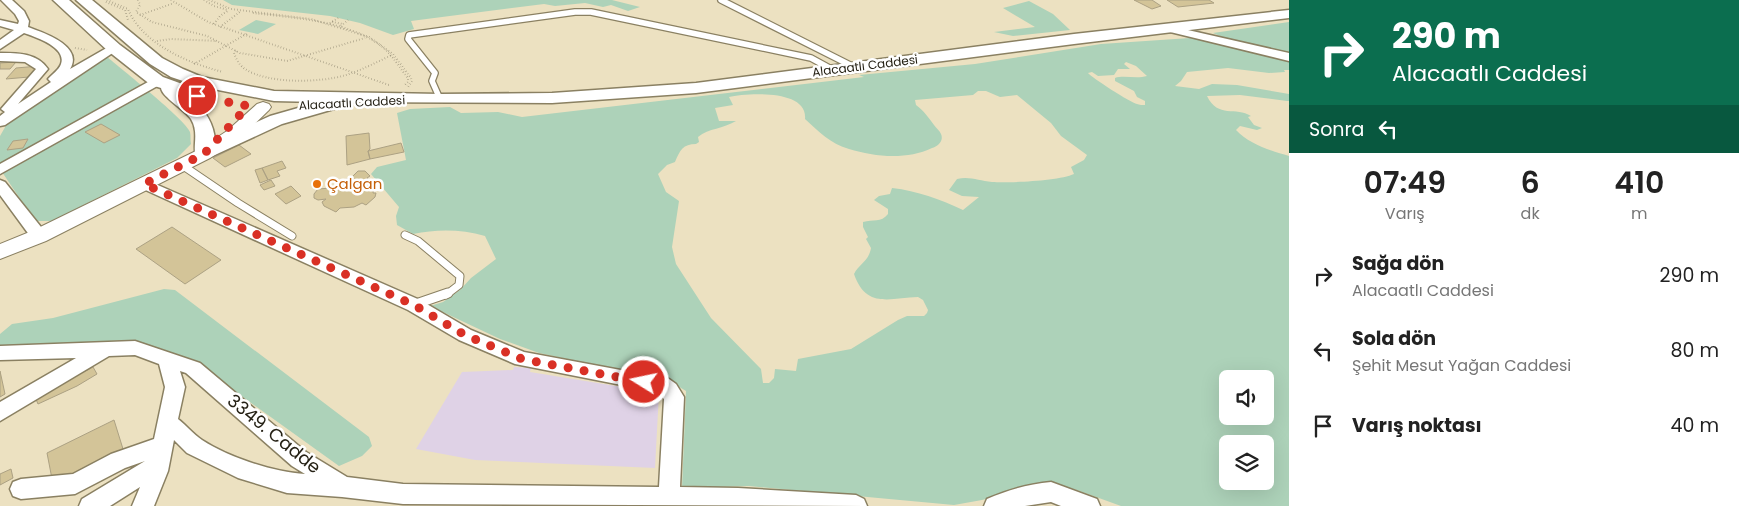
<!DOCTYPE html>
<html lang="tr">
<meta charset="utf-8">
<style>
body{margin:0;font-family:Poppins,sans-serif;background:#f6f6f6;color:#222;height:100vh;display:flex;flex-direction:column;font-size:19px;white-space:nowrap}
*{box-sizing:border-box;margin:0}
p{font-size:16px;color:#767676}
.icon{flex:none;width:28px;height:28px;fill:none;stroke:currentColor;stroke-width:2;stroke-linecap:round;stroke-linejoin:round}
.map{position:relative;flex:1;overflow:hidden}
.side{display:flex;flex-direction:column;background:#fff;width:450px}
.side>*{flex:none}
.top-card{background:#0b6e4f;color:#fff;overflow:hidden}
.fabs{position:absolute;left:1219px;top:370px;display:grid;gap:10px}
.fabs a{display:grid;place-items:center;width:55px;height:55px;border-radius:8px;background:#fff;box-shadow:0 5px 20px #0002;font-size:25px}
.pin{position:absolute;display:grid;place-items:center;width:42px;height:42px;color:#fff;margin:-21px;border:2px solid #fff;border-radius:50%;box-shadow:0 1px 5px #0007}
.me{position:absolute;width:55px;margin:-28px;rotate:280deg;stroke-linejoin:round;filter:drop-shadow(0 0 4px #0008)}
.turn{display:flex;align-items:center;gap:18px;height:105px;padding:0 20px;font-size:22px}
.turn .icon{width:65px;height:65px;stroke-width:2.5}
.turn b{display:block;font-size:35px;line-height:42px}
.then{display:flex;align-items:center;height:48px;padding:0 20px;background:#0003;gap:10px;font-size:19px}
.eta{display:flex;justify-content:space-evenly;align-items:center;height:85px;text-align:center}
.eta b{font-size:30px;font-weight:600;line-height:35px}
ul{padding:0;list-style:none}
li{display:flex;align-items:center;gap:15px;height:75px;padding:0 20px}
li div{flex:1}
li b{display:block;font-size:19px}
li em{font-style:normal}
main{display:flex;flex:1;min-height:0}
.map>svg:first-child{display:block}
.education{fill:#dfd2e6}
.green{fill:#add2b9;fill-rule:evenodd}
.building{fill:#d3c498;stroke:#aca183}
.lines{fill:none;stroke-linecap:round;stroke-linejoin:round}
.service-far2-casing{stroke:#8a8062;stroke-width:8}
.service-far1-casing{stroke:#8a8062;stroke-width:9}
.service-casing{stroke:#8a8062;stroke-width:11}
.minor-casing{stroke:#8a8062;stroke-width:3}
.tertiary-casing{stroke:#8a8062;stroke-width:2}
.secondary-casing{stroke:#8a8062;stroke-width:3}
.path{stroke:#938b74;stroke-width:2;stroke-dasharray:0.5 2.5;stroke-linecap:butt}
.service-far2{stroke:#fff;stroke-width:5.5}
.service-far1{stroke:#fff;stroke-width:7}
.service{stroke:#fff;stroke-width:9}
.minor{fill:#fff;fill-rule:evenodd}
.tertiary{fill:#fff;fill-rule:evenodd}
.secondary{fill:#fff;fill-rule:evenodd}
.route{stroke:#d93025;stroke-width:9;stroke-dasharray:0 16.2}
.food-dot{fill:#e8710a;stroke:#fff;stroke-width:2}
.labels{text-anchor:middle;stroke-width:5;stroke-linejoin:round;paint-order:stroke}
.far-street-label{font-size:12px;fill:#252115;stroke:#fff}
.food-label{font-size:15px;fill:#c56008;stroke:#fff;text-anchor:start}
.near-street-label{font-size:18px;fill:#252115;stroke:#fff}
</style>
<main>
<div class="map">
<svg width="1289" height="506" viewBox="0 0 1289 506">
<rect width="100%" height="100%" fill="#ece1c1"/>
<!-- education -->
<path class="education" d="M514,367L531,368L530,372L659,393L655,468L475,460L416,449L462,372L513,370Z"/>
<!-- green -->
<path class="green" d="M223,0H612L640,7L628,11L611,5L603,7L585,3L555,6L544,4L411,21L414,29L393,35L360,23L330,16L232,5Z
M1029,1L1053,14L1070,30L1013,36L994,32L1035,27L1003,8Z
M256,20L276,24L258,34L239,30Z
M1289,22V55L1227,39L1213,33Z
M1190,38L1206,40L1289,60V70H1284L1285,72L1269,73L1228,68L1187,72L1181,81L1175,86L1199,89L1212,84L1237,85L1289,94V101H1287L1240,95L1207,96C1218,119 1236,106 1251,116L1248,117L1254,125L1262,128L1257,130L1240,126L1236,130C1249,144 1271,151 1289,156V506H1121L1074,489L1040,485L982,500L954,505L749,486L682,488L686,391L668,380L539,353L500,339L430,306L443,302L460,290L471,278L496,259L485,236C461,229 437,229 413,234L397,225L396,216L399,207L371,174L377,167L406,160L397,113L410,109L450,107L461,113L498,112L522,117L864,77L859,75L975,64L1101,44ZM1126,62L1136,66L1147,76C1137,79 1123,75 1115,78V81L1134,91L1137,97L1145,101V105C1143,105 1139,105 1137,104C1131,103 1091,77 1088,73L1092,72L1098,76L1114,75L1118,69H1130L1124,64ZM978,91H986L1000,97L1017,95L1051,123L1061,136L1087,155L1084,160L1071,167L1074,174C1059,181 1010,183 992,182C979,181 970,176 957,179L949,190L962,196L979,197L963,210C939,199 918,191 892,188L890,194L879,196L874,200L888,209V214C881,223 873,219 863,222V227L868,237L866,239L871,248C869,261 859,264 854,274C866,309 890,298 918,297L923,300L928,310L927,313L924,316H907L898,320L851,349L798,359L796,371L775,369L774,378L769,383H763L761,369L711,318L676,264L672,247L679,201L666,192L658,174L667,165L675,162C680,150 683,144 696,144L699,142L698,137C709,128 723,129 736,121H719L715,108L733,105L729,97C747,93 808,89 805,119C818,131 831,144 849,149C875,157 907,160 932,148C938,146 944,141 941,134C940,131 936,128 934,125C928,117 924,111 916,105L915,100L973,95ZM1228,379H1265V416H1228ZM1228,444H1265V481H1228Z
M106,56C120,68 186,120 190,132C191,136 190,140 191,144L177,158L52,221H35L0,169V136L8,122Z
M164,289L175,290L369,437L372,446L362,456L339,466L191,360L131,340L0,346V334L12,324L53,318Z"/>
<!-- building -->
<path class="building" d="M1134,0H1152L1161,6L1152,9Z
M1167,0H1209L1214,3L1178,7Z
M16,62L10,69H0V63Z
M39,66L29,77L6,79L16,68Z
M101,124L120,135L104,143L85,132Z
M369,133L370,149L368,151L370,159L347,165L346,136Z
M28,139L23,148L7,150L13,141Z
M401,143L404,152L370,159L368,151Z
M239,145L251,154L225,167L213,158Z
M282,161L286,168L277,171L280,176L268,180L262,168Z
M262,168L268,180L260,183L255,170Z
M358,171H365L370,176L367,178L374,186L373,193H376L375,197L366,205L362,203L354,207L340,208L336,212L324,206L322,202L326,199L318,200L314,198V194L318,189L331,188L343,180L351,178Z
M271,180L275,186L264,190L260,185Z
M291,186L301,196L286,204L275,194Z
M172,227L221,260L185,284L136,249Z
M93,367L97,374L77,386L38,404L35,397Z
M0,371L5,394L0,397Z
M114,420L123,449L53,484L47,453Z
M11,469L13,478L0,485V474Z"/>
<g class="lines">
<!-- service-far2 casing -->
<g class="service-far2-casing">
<path id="service-far2" d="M721,0L854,67
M440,99L432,81L435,73L408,39L409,35L575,12H591L811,58L833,70"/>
</g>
<!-- service-far1 casing -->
<g class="service-far1-casing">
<path id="service-far1" d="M182,165L238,203L292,236
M405,235L418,241L460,276L459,285L446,295"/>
</g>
<!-- service casing -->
<g class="service-casing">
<path id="service" d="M416,304L448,293"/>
</g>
<!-- minor casing -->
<g class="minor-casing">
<path id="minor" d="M1,0H12L24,11L29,21L28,27C44,33 84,46 70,69L110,46H118L120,48L5,125L0,126V116L5,112L1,109L36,69L25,62L0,61V53C18,53 37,53 48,69L18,104L51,82L48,79C52,74 59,70 61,64C67,47 35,37 24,33L0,49V40L14,30L0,26V20L18,24L19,21L15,14Z
M1166,25L1289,53V61L1162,30L1160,28L1162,26Z
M157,77L161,78L163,81L161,84L0,174V164Z
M144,179L420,300L471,330L524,352L669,379L676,384L684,397L680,487L738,488L856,495L864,499L867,506L403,504L342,497L287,493L238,478L187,453L174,440L168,471L154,506H132L140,487L110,506H79L82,499L145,461L125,468L75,494L21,499L13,496L10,489L13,482L21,479L73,474L111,454L154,439L165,387L159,364L135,355L109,356L0,421V402L76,358L0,360V346L135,341L200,363L306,452L347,477L403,484L659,487L664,399L657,392L515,364L459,340L408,310L139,187L137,184L139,181ZM180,371L186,373L292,466L305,474C273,472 228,457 202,440C193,434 186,425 178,419L185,387Z
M0,180L5,182L45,232L47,236L45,240L39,241L33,240L0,195Z
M1051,482L1097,499L1100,506H1061L1051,502L1025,506H984L987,499C1008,490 1029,484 1051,482Z"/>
</g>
<!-- tertiary casing -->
<g class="tertiary-casing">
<path id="tertiary" d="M263,102L269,104L271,107L269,110L239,139L210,158L46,241L0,259V244L32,231L198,150L227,131L257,104Z"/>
</g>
<!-- secondary casing -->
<g class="secondary-casing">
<path id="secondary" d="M53,0H69L120,45L163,77L196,89L199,93L196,97L191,98C205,110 214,123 215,141L270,116L319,102L274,101L198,86L171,77L150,64L76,0H92L162,58L183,69L202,77L274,91L440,94L552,93L696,83L1074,34L1289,10V18L1074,44L696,93L552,103L335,102L337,105L334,109L282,124L204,160L197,158C191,150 200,133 191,119C185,110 162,97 161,88L151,85L108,51Z"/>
</g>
<!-- path -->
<path class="path" d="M107,0L128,9C142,44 188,63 223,72
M138,0L140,5L136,12L152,22L207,36L240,53L287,61L365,38
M171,0L208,22L389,85
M204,0L214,6L228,10
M209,0L231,9L311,19L369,37L393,54L411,78L412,81L408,87
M106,2L125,10L128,20
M253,13C293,18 342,20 377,43C391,52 398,66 408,78V82L404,86
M140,15L174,3
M332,22L343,24
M330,23L338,18
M214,24L220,16L229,10
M341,26L348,20
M220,27L241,11
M157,41L171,39L217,41
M75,48L87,50
M236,51L234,53C236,59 239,65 245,69C267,84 321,83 346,75C362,70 377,62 392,55
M194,64L248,33"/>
<!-- service-far2 -->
<use href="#service-far2" class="service-far2"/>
<!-- service-far1 -->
<use href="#service-far1" class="service-far1"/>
<!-- service -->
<use href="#service" class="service"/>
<!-- minor -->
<use href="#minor" class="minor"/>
<!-- tertiary -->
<use href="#tertiary" class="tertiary"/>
<!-- secondary -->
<use href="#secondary" class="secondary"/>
</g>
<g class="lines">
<!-- route -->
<path class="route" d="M197,96L248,106L204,154L144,184L414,305L465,335L522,359L644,382"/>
</g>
<!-- markers -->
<circle class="food-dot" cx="317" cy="184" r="5"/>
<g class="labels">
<!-- far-street labels -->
<g class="far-street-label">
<text transform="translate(865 66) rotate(-7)" y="4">Alacaatlı Caddesi</text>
<text transform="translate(352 103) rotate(-3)" y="4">Alacaatlı Caddesi</text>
</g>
<!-- food labels -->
<g class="food-label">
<text x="327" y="189">Çalgan</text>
</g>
<!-- near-street labels -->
<g class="near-street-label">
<text transform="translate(274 434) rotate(39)" y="6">3349. Cadde</text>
</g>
</g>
</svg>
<div class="fabs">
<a><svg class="icon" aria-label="sound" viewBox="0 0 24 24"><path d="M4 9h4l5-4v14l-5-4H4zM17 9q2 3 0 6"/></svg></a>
<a><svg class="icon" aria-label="layers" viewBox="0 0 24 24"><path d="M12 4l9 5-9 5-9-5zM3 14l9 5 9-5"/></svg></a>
</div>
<div class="pin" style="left:197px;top:96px;background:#d93025"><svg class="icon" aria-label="arrive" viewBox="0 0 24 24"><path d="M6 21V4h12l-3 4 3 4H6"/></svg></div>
<svg class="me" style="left:644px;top:382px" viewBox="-20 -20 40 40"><circle r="17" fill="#d93025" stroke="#fff" stroke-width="3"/><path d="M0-11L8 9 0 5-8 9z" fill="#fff"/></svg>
</div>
<section class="side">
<div class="top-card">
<div class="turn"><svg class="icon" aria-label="right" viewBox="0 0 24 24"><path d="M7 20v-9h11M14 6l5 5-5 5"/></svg><div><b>290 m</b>Alacaatlı Caddesi</div></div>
<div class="then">Sonra<svg class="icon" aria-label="left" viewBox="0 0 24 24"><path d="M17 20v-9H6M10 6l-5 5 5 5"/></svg></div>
</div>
<div class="eta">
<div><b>07:49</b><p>Varış</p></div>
<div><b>6</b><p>dk</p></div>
<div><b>410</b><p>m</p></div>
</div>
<ul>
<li><svg class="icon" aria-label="right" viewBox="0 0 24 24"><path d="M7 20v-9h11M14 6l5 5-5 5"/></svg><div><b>Sağa dön</b><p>Alacaatlı Caddesi</p></div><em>290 m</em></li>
<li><svg class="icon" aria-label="left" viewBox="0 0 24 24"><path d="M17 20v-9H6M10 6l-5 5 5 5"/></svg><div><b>Sola dön</b><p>Şehit Mesut Yağan Caddesi</p></div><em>80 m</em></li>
<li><svg class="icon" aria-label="arrive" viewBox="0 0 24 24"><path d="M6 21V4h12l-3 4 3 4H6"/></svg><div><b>Varış noktası</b></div><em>40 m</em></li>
</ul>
</section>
</main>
